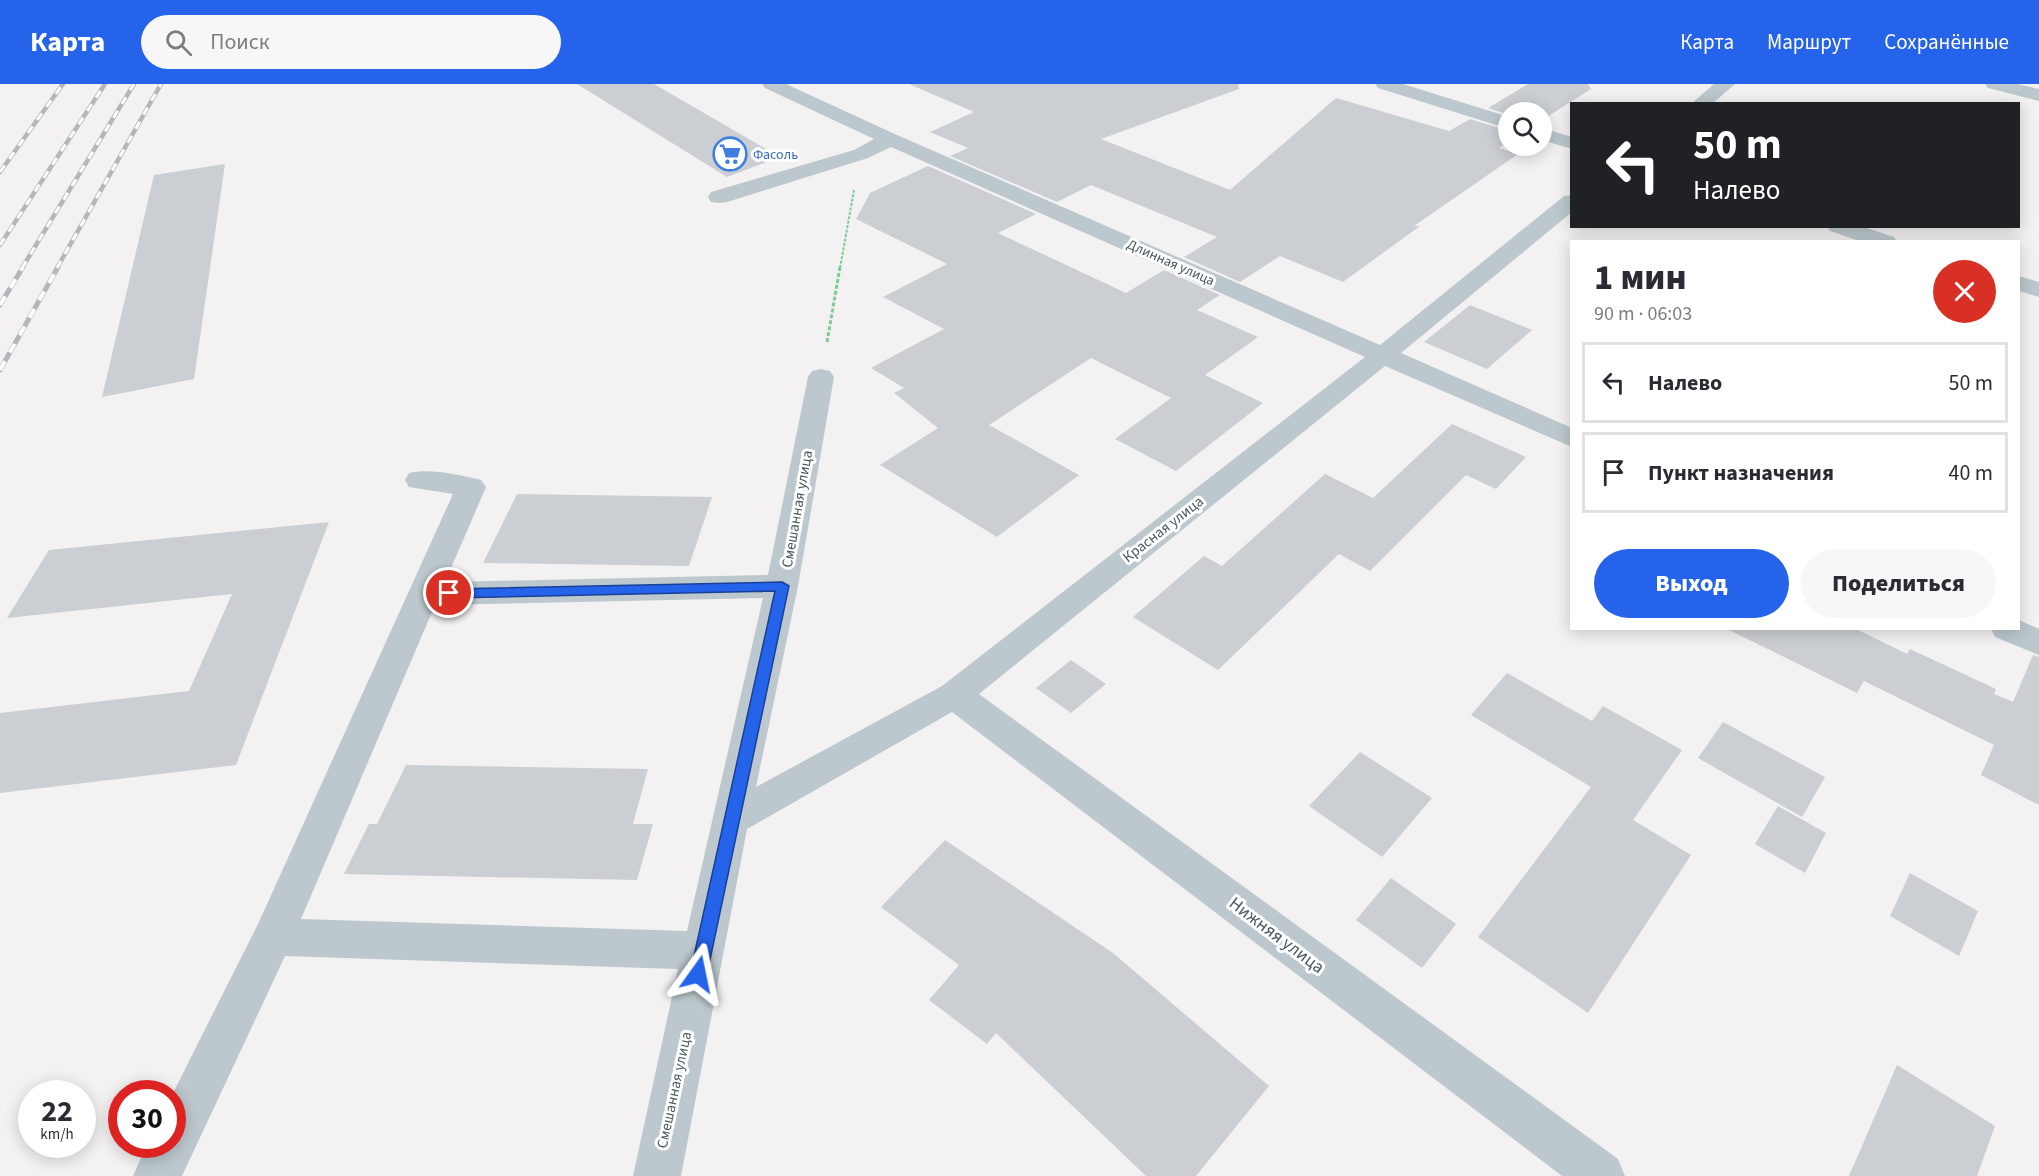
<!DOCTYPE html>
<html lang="ru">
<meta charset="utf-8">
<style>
body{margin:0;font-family:"Source Sans 3",sans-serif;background:#f7f7f7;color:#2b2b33;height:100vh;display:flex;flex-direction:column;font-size:22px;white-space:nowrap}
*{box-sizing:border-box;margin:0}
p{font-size:20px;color:#7c7c81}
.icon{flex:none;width:33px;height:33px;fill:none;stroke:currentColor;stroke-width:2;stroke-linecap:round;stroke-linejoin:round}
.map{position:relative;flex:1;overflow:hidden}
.side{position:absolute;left:1570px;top:156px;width:450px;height:390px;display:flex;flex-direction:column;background:#fff;border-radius:0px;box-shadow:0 3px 15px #0003}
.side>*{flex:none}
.hud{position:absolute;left:1570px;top:18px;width:450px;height:126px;border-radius:0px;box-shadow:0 3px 15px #0003;background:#202124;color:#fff;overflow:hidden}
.buttons{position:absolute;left:1498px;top:18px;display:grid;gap:12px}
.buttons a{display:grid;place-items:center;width:54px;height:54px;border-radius:50%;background:#fff;box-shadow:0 3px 15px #0003;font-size:30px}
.speed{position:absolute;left:18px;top:996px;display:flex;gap:12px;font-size:30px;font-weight:700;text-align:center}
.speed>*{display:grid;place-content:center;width:78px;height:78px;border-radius:50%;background:#fff;box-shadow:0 3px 15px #0003;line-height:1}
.speed small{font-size:15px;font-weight:400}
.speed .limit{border:9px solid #d22;background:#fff;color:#111}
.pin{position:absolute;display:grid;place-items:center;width:51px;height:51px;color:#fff;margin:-26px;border:3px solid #fff;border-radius:50%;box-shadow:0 2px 6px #0007}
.me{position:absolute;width:66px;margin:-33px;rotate:12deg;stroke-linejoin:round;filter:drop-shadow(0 0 4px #0008)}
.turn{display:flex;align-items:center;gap:21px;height:126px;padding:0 24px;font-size:27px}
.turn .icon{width:78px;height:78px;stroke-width:2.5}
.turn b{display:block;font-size:42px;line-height:51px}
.round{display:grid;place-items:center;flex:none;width:63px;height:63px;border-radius:32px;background:#f7f7f7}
.headline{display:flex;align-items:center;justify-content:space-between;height:102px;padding:0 24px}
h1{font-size:36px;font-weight:800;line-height:45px}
.cta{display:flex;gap:12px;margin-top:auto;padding:12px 24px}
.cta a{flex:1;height:69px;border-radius:36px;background:#2563eb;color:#fff;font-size:24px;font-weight:800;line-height:69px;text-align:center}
.cta a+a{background:#f7f7f7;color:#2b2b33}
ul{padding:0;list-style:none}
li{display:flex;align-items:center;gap:18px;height:81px;margin:0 12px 9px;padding:0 12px;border:3px solid #e1e1e2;border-radius:0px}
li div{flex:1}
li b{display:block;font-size:22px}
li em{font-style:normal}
header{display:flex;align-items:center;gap:36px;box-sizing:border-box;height:84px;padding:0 30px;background:#2563eb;color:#fff}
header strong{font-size:28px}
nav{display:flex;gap:33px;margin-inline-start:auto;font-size:21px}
.search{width:420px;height:54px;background:#f7f7f7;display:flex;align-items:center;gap:15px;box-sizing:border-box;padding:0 21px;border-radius:33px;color:#7c7c81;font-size:22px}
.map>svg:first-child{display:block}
.building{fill:#cbcfd3}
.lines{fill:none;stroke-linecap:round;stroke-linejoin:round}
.path-far1{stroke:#78ce96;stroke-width:2;stroke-dasharray:3 1.5;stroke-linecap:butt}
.path{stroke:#78ce96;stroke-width:3;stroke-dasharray:4 2;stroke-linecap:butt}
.minor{fill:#bcc8cd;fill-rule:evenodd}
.rail-far1-casing{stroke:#b3b7bb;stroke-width:4.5}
.rail-casing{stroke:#b3b7bb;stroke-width:5}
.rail-far1{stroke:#fff;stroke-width:3;stroke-dasharray:8;stroke-linecap:butt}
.rail{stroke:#fff;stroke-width:4;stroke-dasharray:10;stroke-linecap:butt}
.route{fill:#2563eb;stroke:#184099;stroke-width:1.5}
.labels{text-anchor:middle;stroke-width:6;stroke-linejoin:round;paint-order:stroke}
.far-shop-label{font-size:14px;fill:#366cbe;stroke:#fff;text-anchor:start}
.far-street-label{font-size:14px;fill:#48585e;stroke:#fff}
.street-label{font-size:15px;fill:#48585e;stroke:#fff}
.near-street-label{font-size:18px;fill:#48585e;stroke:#fff}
</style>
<header>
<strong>Карта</strong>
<div class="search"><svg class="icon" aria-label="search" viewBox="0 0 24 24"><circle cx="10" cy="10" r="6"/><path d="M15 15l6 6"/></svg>Поиск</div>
<nav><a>Карта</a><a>Маршрут</a><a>Сохранённые</a></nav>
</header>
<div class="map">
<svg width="2039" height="1092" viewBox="0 0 2039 1092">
<rect width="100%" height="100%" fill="#f3f1f1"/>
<!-- building -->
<path class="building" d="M577,0H654L780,73L727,93Z
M909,0H1238L1239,5L1101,55L1230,106L1336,14L1449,47L1470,35L1509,47V57L1499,64L1518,70L1414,142H1420L1343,198L1280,172L1240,198L1184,173L1217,153L1091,101L1057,118L950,72L968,64L930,48L974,28Z
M1528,0H1588L1591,5L1542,36V28H1509V31L1488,24Z
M225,80L194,295L102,313L154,91Z
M928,82L1036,130L998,149L1126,209L1164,186L1220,211L1197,226L1258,253L1205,291L1263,319L1176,387L1115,355L1171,314L1091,274L989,341L1079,391L997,453L880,381L938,344L894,309L904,304L871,284L944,245L883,213L947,180L856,135L870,109Z
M1470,221L1532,246L1487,285L1424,258Z
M1452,340L1526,373L1496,405L1466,391L1370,487L1339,470L1218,586L1133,533L1204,472L1222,482L1325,390L1373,414Z
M517,410L712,413L689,482L483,479Z
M329,438L236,681L0,709V629L189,607L232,510L7,534L49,466Z
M1725,544H1854L1907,570L1910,565L1996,605L1994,610L2013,618L2033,571L2039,573V721L1981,691L1994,661L1864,597L1857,609Z
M1071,576L1106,600L1071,629L1036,604Z
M1507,589L1592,637L1603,622L1682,666L1633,736L1691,771L1588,929L1478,853L1591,703L1471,631Z
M1723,638L1825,693L1802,733L1698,674Z
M1360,668L1432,714L1382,773L1309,722Z
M406,681L648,685L633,740H653L637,796L344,790L369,740H377Z
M1778,722L1826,749L1805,789L1755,760Z
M945,756L1113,869L1269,1002L1196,1092H1146L996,949L987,960L929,916L959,881L881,823Z
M1910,789L1978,827L1959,872L1890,832Z
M1391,794L1456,840L1422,884L1356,836Z
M1897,981L1995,1042L1977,1092H1849Z"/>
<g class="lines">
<!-- path-far1 -->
<path class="path-far1" d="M840,184L854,106"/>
<!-- path -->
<path class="path" d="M827,258L840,183"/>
<!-- minor -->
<path class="minor" d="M762,0H786L897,51L1380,261L1564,112L1572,111V128L1401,269L1572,344V363L1385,282L979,610L1618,1075L1625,1092H1562L952,628L747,745L681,1092H633L678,885L285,872L182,1092H133L147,1060H172V1011L258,840L453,410L409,403L405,396L409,389C430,384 460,391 481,396L486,403L445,498L768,491L808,293L812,287L821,285L830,287L834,293L798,502L756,703L942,602L1365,273L891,63L868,74L727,118L719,119L711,118L708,113L711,108L854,66L874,55L765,4ZM763,514L687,847L301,835L435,521Z
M1375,0H1403L1509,33V45L1378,4Z
M1714,0H1735L1712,20H1691Z
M1985,0H2017L2039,5V17L1988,4Z
M1542,44L1572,53V65L1542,56Z
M1827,142H1861L1894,153L1897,158H1862L1830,147Z
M2019,192L2039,198V213L2019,207Z
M2019,536L2039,545V571L1995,553L1991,544H2019Z"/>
<!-- rail-far1 casing -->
<g class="rail-far1-casing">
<path id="rail-far1" d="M0,88L63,0
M0,161L105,0
M22,184L134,0
M57,184L161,0"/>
</g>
<!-- rail casing -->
<g class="rail-casing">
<path id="rail" d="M0,221L23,183
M0,286L58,183"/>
</g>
<!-- rail-far1 -->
<use href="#rail-far1" class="rail-far1"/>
<!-- rail -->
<use href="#rail" class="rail"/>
</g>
<!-- route -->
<path class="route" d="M782,498L789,502L707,890L704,895L698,898L692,895L690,890L775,507L449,514L442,509L449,505Z"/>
<!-- icons -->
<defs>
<g id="supermarket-ring" transform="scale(1.725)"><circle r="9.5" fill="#fff" stroke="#3f7fe0" stroke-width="1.5"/><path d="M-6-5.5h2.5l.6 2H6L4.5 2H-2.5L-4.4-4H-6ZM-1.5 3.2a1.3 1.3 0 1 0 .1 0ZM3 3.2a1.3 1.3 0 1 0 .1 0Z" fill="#3f7fe0"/></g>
</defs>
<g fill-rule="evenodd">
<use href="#supermarket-ring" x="730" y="70"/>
</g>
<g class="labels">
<!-- far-shop labels -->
<g class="far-shop-label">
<text x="753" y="75">Фасоль</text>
</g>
<!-- far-street labels -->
<g class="far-street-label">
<text transform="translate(1171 178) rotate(24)" y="5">Длинная улица</text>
</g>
<!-- street labels -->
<g class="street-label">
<text transform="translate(797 425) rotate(-80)" y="5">Смешанная улица</text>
<text transform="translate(1163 445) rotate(-38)" y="5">Красная улица</text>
<text transform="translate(674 1006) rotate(-78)" y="5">Смешанная улица</text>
</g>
<!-- near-street labels -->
<g class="near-street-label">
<text transform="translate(1277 851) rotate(37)" y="6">Нижняя улица</text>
</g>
</g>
</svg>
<div class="buttons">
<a><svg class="icon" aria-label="search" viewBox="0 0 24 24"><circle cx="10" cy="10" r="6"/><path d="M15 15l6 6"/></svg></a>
</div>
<div class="speed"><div>22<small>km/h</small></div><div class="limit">30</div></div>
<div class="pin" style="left:449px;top:509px;background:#d93025"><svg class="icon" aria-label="arrive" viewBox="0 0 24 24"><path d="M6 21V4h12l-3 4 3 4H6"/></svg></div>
<svg class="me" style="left:698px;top:890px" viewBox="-20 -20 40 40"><path d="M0-17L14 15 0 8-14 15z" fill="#2563eb" stroke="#fff" stroke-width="4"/></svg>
<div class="hud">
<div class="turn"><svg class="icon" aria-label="left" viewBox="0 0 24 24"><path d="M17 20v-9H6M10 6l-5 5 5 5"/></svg><div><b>50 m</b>Налево</div></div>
</div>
<section class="side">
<div class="headline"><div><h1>1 мин</h1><p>90 m · 06:03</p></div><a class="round" style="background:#d93025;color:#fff"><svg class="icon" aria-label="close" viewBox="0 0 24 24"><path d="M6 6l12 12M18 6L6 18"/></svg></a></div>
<ul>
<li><svg class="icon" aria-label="left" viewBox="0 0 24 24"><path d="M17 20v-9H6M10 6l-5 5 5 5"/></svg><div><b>Налево</b></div><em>50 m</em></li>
<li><svg class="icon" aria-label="arrive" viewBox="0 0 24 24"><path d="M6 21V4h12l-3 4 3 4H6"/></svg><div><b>Пункт назначения</b></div><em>40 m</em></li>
</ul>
<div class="cta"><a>Выход</a><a>Поделиться</a></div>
</section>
</div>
